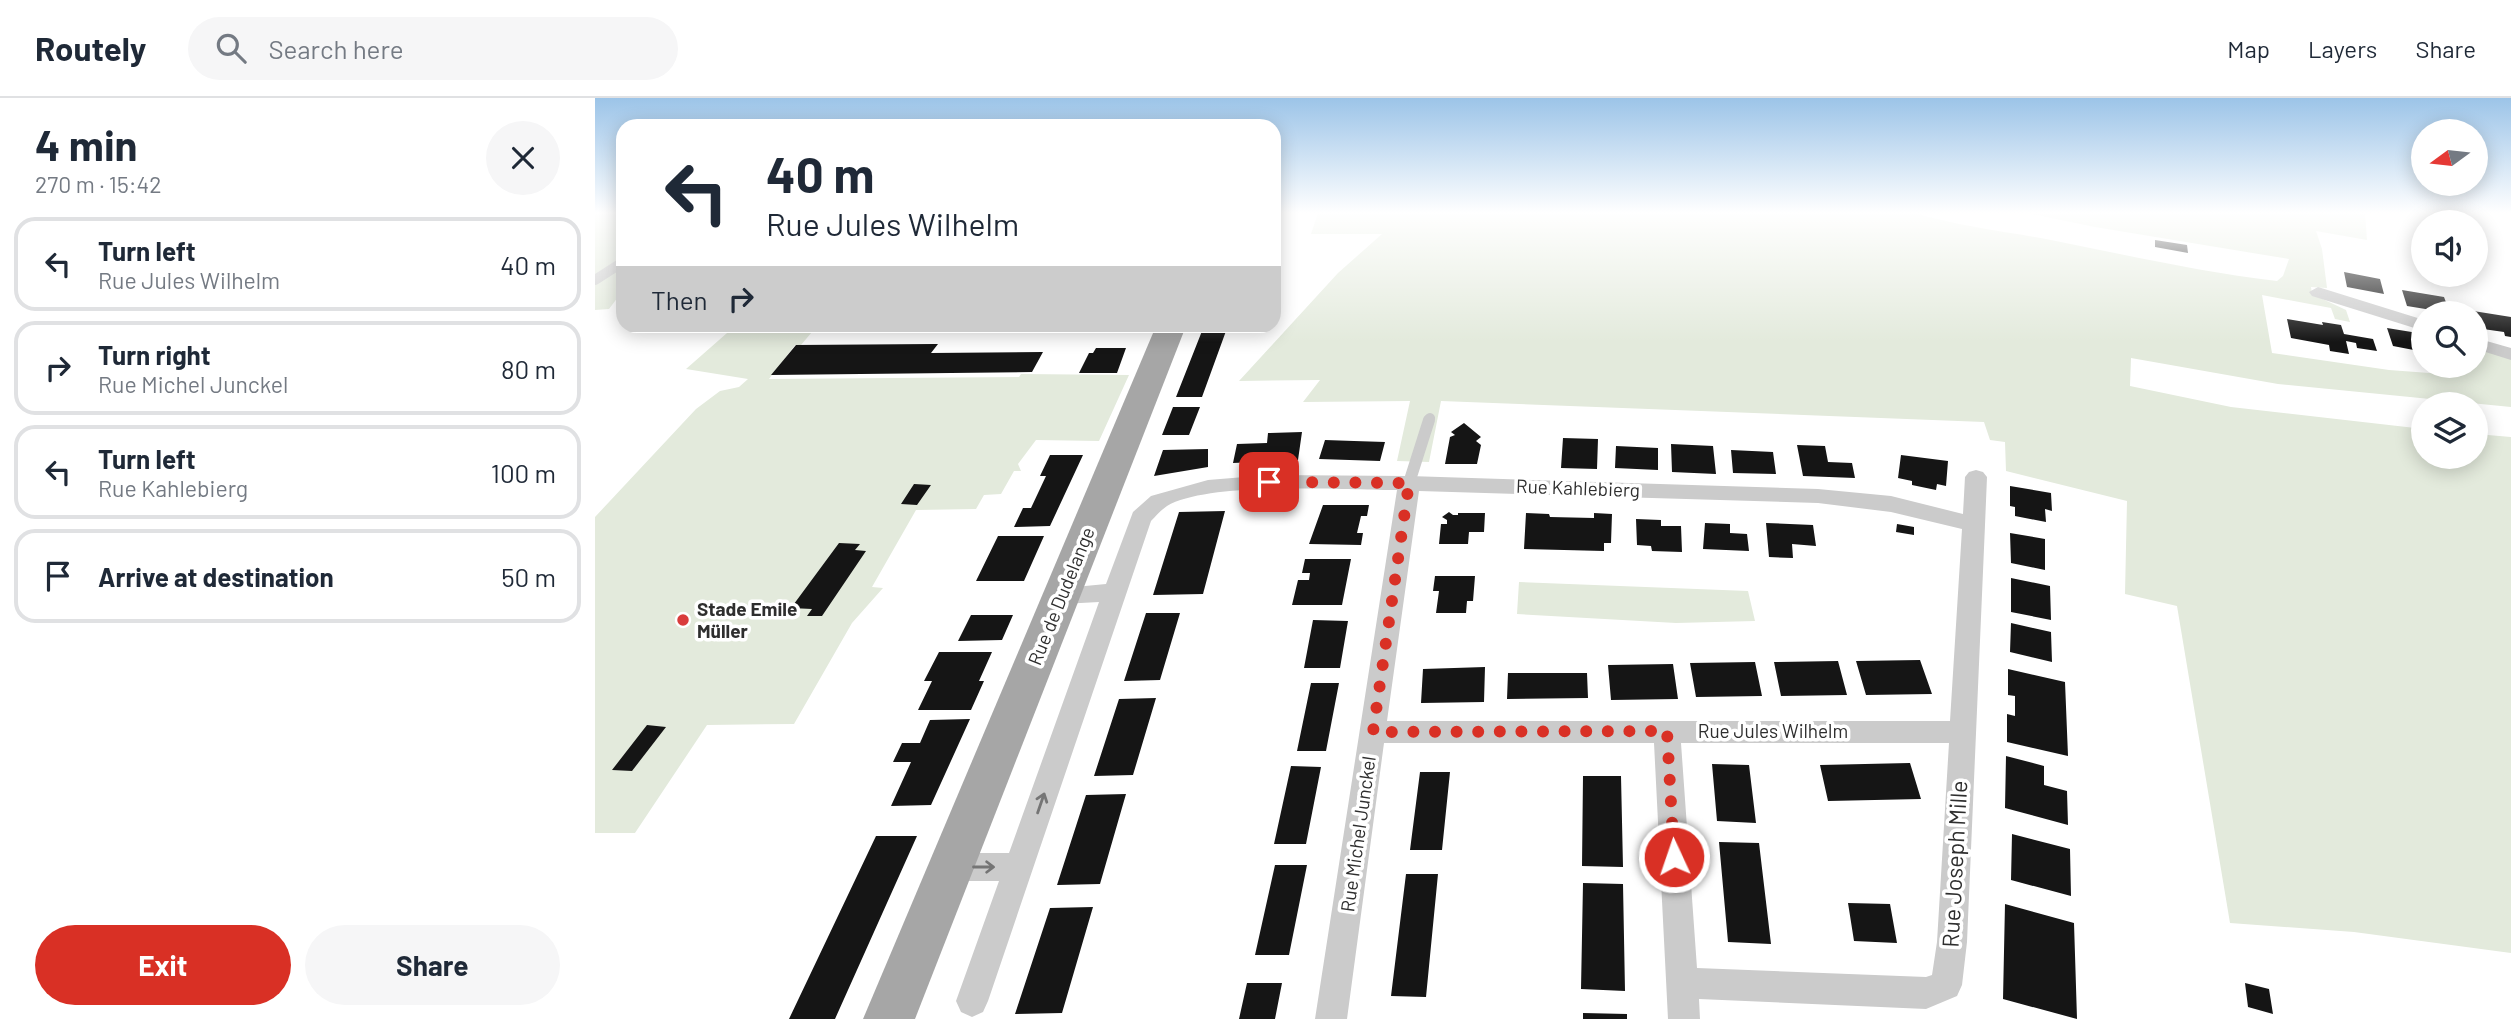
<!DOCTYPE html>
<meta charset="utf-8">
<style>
body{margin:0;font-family:Barlow,sans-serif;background:#f6f6f7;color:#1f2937;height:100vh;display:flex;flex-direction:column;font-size:26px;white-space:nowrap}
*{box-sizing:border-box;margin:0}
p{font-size:23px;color:#747a83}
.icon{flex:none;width:38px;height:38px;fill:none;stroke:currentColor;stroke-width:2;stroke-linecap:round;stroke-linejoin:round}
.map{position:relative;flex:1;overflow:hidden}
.drawer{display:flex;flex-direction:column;background:#fff;width:595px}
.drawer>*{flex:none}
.banner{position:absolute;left:21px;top:21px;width:665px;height:214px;border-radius:21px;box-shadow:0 4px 18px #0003;background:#fff;color:#1f2937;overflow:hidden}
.needle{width:46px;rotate:255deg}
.fabs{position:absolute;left:1816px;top:21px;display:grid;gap:14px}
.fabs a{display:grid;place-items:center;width:77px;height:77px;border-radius:50%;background:#fff;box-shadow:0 4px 18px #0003;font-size:35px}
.pin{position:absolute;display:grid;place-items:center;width:60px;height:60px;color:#fff;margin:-30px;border-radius:14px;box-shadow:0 4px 10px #0006}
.me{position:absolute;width:77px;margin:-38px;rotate:357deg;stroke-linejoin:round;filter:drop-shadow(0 0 5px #0008)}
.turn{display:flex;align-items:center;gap:24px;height:147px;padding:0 35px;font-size:32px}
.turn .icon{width:91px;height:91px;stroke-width:2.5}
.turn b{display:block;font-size:49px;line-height:60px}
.then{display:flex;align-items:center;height:66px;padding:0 35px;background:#0003;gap:14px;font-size:26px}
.round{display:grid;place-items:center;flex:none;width:74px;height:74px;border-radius:37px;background:#f6f6f7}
.overview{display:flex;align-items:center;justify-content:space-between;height:119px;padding:0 35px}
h1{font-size:42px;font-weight:700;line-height:52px}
.button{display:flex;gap:14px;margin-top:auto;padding:14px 35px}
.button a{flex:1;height:80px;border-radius:42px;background:#d93025;color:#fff;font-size:28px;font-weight:700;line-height:80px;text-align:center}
.button a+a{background:#f6f6f7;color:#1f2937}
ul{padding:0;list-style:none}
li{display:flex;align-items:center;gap:21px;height:94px;margin:0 14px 10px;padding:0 21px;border:4px solid #e0e1e3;border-radius:21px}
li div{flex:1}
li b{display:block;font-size:26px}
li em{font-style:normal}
header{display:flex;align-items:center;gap:42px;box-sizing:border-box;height:98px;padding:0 35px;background:#fff;border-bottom:2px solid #e0e1e3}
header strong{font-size:33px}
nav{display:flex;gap:38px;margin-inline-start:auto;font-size:24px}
.search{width:490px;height:63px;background:#f6f6f7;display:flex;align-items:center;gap:18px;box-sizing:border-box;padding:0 24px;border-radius:38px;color:#747a83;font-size:26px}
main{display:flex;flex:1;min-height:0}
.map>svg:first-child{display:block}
.green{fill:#e3eadc}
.building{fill:#151515}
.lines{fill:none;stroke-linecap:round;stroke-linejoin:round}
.service-far1{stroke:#cbcbcb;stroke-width:10}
.service{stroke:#cbcbcb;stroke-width:12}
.minor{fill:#cbcbcb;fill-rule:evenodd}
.primary{fill:#a6a6a6;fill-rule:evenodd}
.oneway{stroke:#757575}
.route{stroke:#d93025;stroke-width:12;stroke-dasharray:0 21.6}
.poi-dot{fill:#d93c3c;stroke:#fff;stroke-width:2.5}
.labels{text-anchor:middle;stroke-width:7;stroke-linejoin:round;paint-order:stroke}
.street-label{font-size:19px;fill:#2e2e2e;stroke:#fff}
.poi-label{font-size:19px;font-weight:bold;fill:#2e2e2e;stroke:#fff;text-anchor:start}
.near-street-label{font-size:23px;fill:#2e2e2e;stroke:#fff}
</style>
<header>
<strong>Routely</strong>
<div class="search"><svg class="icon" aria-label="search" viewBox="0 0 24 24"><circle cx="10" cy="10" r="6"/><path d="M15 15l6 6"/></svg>Search here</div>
<nav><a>Map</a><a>Layers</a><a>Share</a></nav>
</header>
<main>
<section class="drawer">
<div class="overview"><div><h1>4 min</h1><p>270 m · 15:42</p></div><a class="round"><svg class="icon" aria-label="close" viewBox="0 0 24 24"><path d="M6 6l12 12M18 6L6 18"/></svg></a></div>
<ul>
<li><svg class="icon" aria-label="left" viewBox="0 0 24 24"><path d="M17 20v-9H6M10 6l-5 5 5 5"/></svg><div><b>Turn left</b><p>Rue Jules Wilhelm</p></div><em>40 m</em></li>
<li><svg class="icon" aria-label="right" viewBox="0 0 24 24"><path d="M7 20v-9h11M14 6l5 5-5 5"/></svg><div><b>Turn right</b><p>Rue Michel Junckel</p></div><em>80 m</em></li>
<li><svg class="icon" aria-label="left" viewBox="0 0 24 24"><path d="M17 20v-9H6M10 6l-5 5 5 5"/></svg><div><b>Turn left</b><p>Rue Kahlebierg</p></div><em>100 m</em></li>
<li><svg class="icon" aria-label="arrive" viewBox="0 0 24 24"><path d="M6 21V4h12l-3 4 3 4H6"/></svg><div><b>Arrive at destination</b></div><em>50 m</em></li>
</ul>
<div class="button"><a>Exit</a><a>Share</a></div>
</section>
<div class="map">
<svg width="1916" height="921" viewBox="0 0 1916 921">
<rect width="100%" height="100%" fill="#fff"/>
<!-- green -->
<path class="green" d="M0,115H28V199H23L14,211L0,212Z
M723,115H1320C1363,128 1407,133 1451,141C1527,156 1604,174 1682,183L1688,178L1694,161L1500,129L1432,115H1770L1772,142L1721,133L1727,151L1732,190L1716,189L1717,196L1751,212L1755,224L1740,221L1736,210L1667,197L1677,255L1794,272L1861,277L1858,268H1881V248L1916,260V309L1683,286L1536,260L1535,288L1636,309L1829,331V359H1881V336L1916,339V855L1759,834L1635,825L1582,508L1530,496L1532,403L1411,373L1410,344L1395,342L1389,324L846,303L834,364L802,363L815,303L708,304L725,282L644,283L743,175L787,136H716Z
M140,228H222L206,247H200L174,281L424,279L426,276L534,277L504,343L441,342L423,366L426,373H419L406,396L389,397L381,411L321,412L277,489L288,490L257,525L199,626L112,627L40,735H0V419L101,311L125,293L144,289L153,281L91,271Z
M924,484L1153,493L1160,523L1081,525L922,516Z"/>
<!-- building -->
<path class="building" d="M1560,142L1592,147L1593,155L1560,149Z
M1749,174L1785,181L1789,196L1752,189Z
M1807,192L1849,199L1855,215L1812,208Z
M1872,212L1916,219V239L1910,238L1909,234L1881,230V215H1873Z
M1692,221L1728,227L1727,224L1746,227L1749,236L1778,241L1782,253L1762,250L1761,245L1751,243L1754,256L1735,253L1734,247L1696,240Z
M393,228H532L529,235H388Z
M1792,230L1829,236V254L1798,248Z
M607,233H631L607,299H581Z
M339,246H343L336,255L448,254L437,274L176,277L201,247Z
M501,250H531L522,275H484L494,255H498Z
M578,309H605L594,337H567Z
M869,325L886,339L881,343L886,347L882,366H850L855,339L860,337L856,334Z
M707,334L703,362L638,365L642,346L672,345L673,335Z
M968,340L1003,341L1002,371L966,370Z
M730,342L759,343L790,344L785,363L724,361Z
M1076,346L1118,348L1121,376L1077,374Z
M1202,347L1230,348L1233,364L1257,365L1260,380L1208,378Z
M1021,348L1063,350V372L1020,370Z
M613,351V369L559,378L568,352Z
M1136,352L1178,354L1181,376L1138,375Z
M455,357H488L455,428L419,429L428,410H436L451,378H445Z
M1306,357L1353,363L1351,388L1342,386L1341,392L1317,387V383L1303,380Z
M319,386L336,387L322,407L306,406Z
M1415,388L1456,395L1457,413L1450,411L1451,424L1420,418V409L1415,408Z
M728,407H774L772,418H766L762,435H768L766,447L714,446Z
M630,413L608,496L558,497L584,414Z
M854,414L858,417H863V415H890L889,434H874L873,446H844L846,426H852V422L847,419Z
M931,415L954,416L955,419L999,420V415L1017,416L1016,445H1009V453L929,451Z
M1041,421L1066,422V428H1086L1087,454L1057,453L1056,448L1042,447Z
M1110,425L1135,426V435L1152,436L1154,453L1108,451Z
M1171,425L1218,427L1221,448L1197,446L1198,460L1174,459Z
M1302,426L1319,429V437L1301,434Z
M1415,435L1450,441V472L1416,465Z
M403,438H449L429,483H381Z
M244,445L265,446L260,452L271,453L227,518H212L217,511L196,510Z
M710,461H756L747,507H697L703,482H714L715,475H707Z
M840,478H880L878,503H872L871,515H841L844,493H838Z
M1416,480L1455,488L1456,522L1416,514Z
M551,515H585L565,582L529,583Z
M376,517H418L407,542L363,543Z
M718,522L753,523L745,570H709Z
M1416,525L1456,534L1457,564L1415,554Z
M344,554H397L384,583H389L376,612H323L337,583H329Z
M1325,562L1337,596L1271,597L1261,563Z
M1243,563L1252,597L1186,598L1179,564Z
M1160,564L1167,598L1101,599L1095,565Z
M1078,566L1083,601L1016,602L1013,567Z
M890,569L889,604L826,605L828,571Z
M1413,571L1470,584L1473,658L1412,644V616L1420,618V598L1413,597Z
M913,575H992L993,600L912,601Z
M716,585H744L731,653H702Z
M561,600L538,677L499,678L524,601Z
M375,621L336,707L296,708L316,664H298L307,645H325L335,622Z
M52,627L71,629L37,673L17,672Z
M1411,658L1449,668V687L1472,693L1473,727L1410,710Z
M1315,665L1326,701L1233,703L1225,667Z
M1117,666L1154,667L1161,725L1122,723Z
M696,668L726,669L711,746H679Z
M825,674H855L847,752H815Z
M988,678H1026L1028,769L987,768Z
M531,696L505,786L462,787L491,697Z
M1417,736L1475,751L1476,798L1416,782Z
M281,738H322L240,921H194Z
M1124,744L1164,745L1176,846L1133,844Z
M680,767H712L694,857H660Z
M811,776H843L831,899L796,898Z
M988,785L1028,786L1030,893L986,891Z
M1253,805L1295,806L1302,845L1259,843Z
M1410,806L1479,825L1482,921L1408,901Z
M498,809L467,915L420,916L455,810Z
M652,885H687L680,921H644Z
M1650,885L1674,891L1678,916L1653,909Z
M988,915L1032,916V921H988Z"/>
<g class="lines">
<!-- service-far1 -->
<path class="service-far1" d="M0,182L28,164
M834,324L835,320"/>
<!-- service -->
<path class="service" d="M814,385L834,322"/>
<!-- minor -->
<path class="minor" d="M1723,189L1829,222V233L1717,198L1714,194Z
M1881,240L1916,250V262L1881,251Z
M1381,372L1388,374L1392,379L1390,427L1372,844L1367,887L1362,898L1331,911L1104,901L1105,921H1073L1059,645H789L752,921H720L802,392C750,392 614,383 572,408C566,412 561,418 556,423L393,903L388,914L377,919L366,914L361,903L404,783H355L345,779L340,769L345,759L355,755H414L504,504L467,506L459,503L455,497L459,491L511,486L538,414L556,398L613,382L674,377L814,378L1223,391L1296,398L1368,416L1370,379L1374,374ZM824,393L1223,405L1296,414L1367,431L1355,623H792ZM1086,645H1354L1342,844L1337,877L1331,879L1102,870Z"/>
<!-- primary -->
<path class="primary" d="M561,228H591L320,921H268Z"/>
</g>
<!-- one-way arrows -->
<defs><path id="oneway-shaft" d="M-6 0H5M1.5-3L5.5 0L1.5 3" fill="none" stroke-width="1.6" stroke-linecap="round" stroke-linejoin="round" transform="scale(1.75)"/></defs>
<g class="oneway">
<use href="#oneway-shaft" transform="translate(446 705) rotate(-71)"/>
<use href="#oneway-shaft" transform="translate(389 769)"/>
</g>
<!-- sky -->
<linearGradient id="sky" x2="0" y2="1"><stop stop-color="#9cc4e8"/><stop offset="0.47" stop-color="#fff"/><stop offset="1" stop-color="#fff" stop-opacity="0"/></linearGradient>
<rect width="1916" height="244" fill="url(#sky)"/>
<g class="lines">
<!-- route -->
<path class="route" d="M674,384L814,385L778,634L1072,633L1079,759"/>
</g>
<!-- markers -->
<circle class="poi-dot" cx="88" cy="522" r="7"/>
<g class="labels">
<!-- street labels -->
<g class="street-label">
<text transform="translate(983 390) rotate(2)" y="7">Rue Kahlebierg</text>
<text transform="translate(466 498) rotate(-68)" y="7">Rue de Dudelange</text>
<text x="1178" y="640">Rue Jules Wilhelm</text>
<text transform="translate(763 736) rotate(-82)" y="7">Rue Michel Junckel</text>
</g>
<!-- poi labels -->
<g class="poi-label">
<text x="102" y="518">Stade Emile<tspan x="102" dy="22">Müller</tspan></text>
</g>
<!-- near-street labels -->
<g class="near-street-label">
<text transform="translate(1360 766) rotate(-87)" y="8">Rue Joseph Mille</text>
</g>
</g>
</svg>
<div class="fabs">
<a><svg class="needle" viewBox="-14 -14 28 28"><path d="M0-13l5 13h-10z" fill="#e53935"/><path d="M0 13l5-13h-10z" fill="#747a83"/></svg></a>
<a><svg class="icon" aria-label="sound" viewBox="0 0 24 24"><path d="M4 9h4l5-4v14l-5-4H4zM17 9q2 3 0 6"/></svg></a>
<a><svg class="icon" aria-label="search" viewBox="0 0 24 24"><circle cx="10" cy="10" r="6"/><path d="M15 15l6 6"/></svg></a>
<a><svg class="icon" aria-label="layers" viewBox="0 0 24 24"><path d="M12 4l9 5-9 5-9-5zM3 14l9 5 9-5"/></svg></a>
</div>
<div class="pin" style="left:674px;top:384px;background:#d93025"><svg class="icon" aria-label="arrive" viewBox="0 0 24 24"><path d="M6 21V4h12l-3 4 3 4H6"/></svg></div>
<svg class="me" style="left:1079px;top:759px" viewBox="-20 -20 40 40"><circle r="17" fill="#d93025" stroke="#fff" stroke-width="3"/><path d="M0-11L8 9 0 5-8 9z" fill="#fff"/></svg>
<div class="banner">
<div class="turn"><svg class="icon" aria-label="left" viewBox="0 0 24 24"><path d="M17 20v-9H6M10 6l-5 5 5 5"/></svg><div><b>40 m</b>Rue Jules Wilhelm</div></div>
<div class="then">Then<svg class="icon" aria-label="right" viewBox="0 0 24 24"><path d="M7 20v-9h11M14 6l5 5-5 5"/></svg></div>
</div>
</div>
</main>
